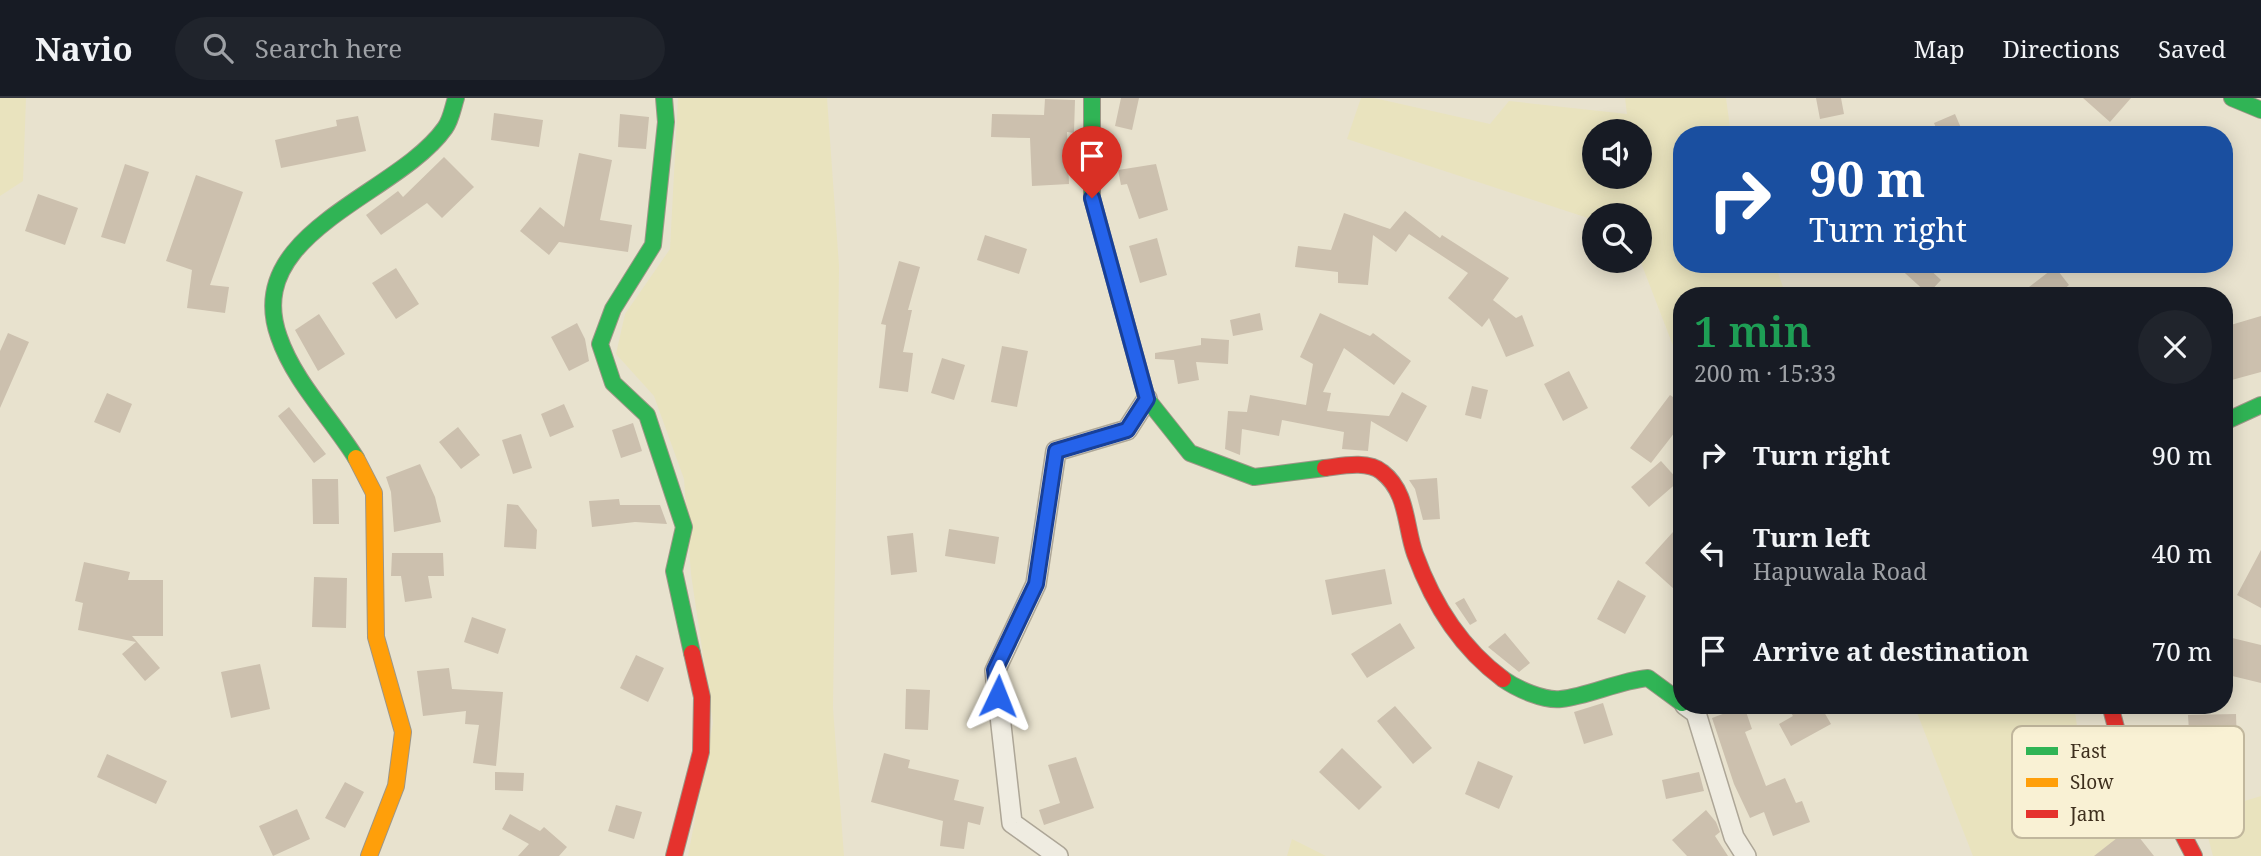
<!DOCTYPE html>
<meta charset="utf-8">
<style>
body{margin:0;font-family:"Noto Serif",serif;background:#20242c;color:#f1f3f6;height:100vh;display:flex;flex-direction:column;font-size:26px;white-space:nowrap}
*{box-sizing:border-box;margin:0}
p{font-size:23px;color:#9ea1a6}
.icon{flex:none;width:38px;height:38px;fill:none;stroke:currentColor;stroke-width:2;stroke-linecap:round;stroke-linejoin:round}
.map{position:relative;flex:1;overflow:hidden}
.details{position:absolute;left:1673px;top:189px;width:560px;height:427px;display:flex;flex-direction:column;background:#171b24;border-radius:28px;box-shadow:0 4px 18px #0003}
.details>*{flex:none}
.guide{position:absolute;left:1673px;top:28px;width:560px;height:147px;border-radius:28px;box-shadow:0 4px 18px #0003;background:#1a4fa0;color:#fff;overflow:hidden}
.buttons{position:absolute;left:1582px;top:21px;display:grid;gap:14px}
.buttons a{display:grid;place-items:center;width:70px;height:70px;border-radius:50%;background:#171b24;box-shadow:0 4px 18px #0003;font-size:35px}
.pin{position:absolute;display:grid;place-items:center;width:60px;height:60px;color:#fff;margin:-72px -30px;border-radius:50% 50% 50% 0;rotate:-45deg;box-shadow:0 0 7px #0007}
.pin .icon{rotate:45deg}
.me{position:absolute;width:77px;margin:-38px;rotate:2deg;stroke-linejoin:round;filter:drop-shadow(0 0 5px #0008)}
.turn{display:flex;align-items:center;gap:24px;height:147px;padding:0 21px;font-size:32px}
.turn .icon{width:91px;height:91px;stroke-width:2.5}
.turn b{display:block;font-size:49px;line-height:60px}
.round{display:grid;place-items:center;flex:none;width:74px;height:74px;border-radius:37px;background:#20242c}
.head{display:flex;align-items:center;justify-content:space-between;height:119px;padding:0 21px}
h1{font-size:42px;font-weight:600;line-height:52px;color:#1e9e55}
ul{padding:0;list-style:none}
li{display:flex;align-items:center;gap:21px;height:98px;padding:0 21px}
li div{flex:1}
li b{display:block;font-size:26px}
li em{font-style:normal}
header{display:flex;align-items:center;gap:42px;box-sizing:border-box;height:98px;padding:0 35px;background:#171b24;border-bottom:2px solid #363941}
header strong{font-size:33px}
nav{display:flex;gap:38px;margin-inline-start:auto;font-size:24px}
.search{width:490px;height:63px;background:#20242c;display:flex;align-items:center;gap:18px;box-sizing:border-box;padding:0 24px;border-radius:38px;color:#9ea1a6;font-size:26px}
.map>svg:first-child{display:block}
.farmland{fill:#e9e3be;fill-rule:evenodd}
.building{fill:#ccc0ae}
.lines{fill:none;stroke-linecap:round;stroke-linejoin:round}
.street-casing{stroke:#ada697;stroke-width:22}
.fast-casing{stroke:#9d9687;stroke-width:18}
.slow-casing{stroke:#9d9687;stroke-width:18}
.jam-casing{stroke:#9d9687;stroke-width:18}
.street{stroke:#efece1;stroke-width:19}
.fast{stroke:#30b455;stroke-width:16}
.slow{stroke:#ff9f0a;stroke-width:16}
.jam{stroke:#e5322d;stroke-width:16}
.route-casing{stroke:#184099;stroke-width:18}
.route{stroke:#2563eb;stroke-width:12}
.key{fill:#f9f1d4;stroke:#c1b79d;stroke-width:2}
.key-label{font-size:19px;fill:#3e2f1d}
</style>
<header>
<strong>Navio</strong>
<div class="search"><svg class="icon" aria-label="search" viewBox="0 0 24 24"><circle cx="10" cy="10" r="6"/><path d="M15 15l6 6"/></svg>Search here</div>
<nav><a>Map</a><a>Directions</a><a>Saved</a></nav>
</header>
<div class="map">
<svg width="2261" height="758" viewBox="0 0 2261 758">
<rect width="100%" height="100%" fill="#e8e2ce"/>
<!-- farmland -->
<path class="farmland" d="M0,0H26L23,83L0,98Z
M678,0H827L839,168L833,610L844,758H688L713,625L691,476L684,381L654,298L616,256L625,216L670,151Z
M1361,0H1374L1490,26L1509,3L1627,16L1625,0H1726L1731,37H1682V166H1775L1786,198H1682V271L1640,162V117H1594V122L1347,41ZM1594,33H1640V79H1594Z
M1914,607H2074L2084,678L2140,758H1973Z
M2261,698V758H2213L2202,716Z
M1292,741L1326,758H1287Z"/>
<!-- building -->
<path class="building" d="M1121,0H1139L1132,32L1115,28Z
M1816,0H1841L1844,16L1820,21Z
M2083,0H2131L2110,24Z
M1045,1L1075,2L1074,35L1067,34L1069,86L1032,88L1030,40L991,39L992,16L1044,17Z
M494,15L543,22L539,49L491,42Z
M620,16L649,19L646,51L618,49Z
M1955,16L1964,37H1939L1934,25Z
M358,18L366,53L281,70L275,42L337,28L336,22Z
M579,55L612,62L600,122L632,127L628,154L559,144L549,157L520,133L540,109L564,129Z
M444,59L474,89L442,120L427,105L381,137L366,117L398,93L403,99Z
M125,66L149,74L125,146L101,139Z
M1156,66L1168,112L1139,121L1127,86L1121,87L1118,72Z
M196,77L243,94L210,187L229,189L225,215L187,210L192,172L166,163Z
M38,96L78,110L65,147L25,133Z
M1405,113L1440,140L1442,137L1509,180L1493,202L1516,220L1522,217L1534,248L1506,259L1489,220L1482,229L1448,200L1468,175L1409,136L1396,154L1373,137L1368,187L1338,185V174L1295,169L1298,148L1331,152L1344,115L1390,131Z
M985,137L1027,151L1019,176L977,162Z
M1157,140L1167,177L1140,185L1129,148Z
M899,163L920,169L908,212H912L903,254L913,255L908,294L879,290L886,227L881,226Z
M1895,166H1924L1941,182L1928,196Z
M2055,169L2069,187L2056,198H2036L2029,189Z
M396,170L419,206L396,221L372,185Z
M1260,215L1263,232L1233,238L1230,222Z
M1320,215L1370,238L1373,235L1411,263L1394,287L1344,250L1323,294L1331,295L1327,313L1389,318L1402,294L1427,308L1407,344L1371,323L1368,353L1342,351L1344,334L1282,322L1279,338L1242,331L1240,357L1225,351L1228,313L1247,314L1250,297L1306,307L1313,266L1300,259Z
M319,216L345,256L318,273L295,232Z
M2261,218V274L2228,283L2224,269V229Z
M577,225L585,241L589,263L569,273L551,239Z
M8,235L29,244L0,310V253Z
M1201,240L1229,242L1228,266L1196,264L1199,282L1178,286L1174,262L1155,261V255L1201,247Z
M1002,248L1028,253L1017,309L991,304Z
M942,260L965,267L954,302L931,295Z
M1569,273L1588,310L1563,323L1544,286Z
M1472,288L1488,292L1481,321L1465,317Z
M107,295L132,306L120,335L94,324Z
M1670,297L1682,305V325L1651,365L1630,350Z
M564,306L574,329L550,339L541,316Z
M289,309L326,356L314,365L278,318Z
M633,325L642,353L621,360L612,332Z
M458,329L480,357L461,371L439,344Z
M521,336L532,370L513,376L502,342Z
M1661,363L1679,383L1649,409L1631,389Z
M420,366L435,399L441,424L394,434L391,394L386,379Z
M1437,380L1440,421L1423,422L1415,391L1409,382Z
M312,381H338L339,426H313Z
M619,401L620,407H660L667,426L635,424L592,429L589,403Z
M507,406L518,407L537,432L536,451L504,449Z
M1682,424V482L1674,491L1645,465Z
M949,431L999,439L995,466L945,458Z
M913,435L917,474L891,477L887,438Z
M2261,452V510L2237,497Z
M392,455H443L444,478H428L432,500L405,504L401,478H391Z
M84,464L130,474L128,482H163V538H132L160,570L145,583L122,556L136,544L78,532L83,505L75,503Z
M1385,471L1392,506L1332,517L1325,482Z
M314,479L347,480L346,530L312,529Z
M1618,482L1646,498L1625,536L1597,521Z
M1464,500L1477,523L1470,527L1455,505Z
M472,519L506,531L498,556L464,544Z
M1400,525L1415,550L1367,580L1351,556Z
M1505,535L1530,565L1519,574L1488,549Z
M2224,538L2261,547V585L2224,576Z
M636,557L664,570L648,604L620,590Z
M260,566L270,611L231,620L221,574Z
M449,570L452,591L503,594L496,668L473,665L479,627L465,626L466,613L423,618L417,573Z
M906,591L930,592L928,632L905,631Z
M1603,605L1613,637L1584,646L1574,614Z
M1786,607H1820L1831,626L1791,648L1779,626L1793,618Z
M1395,608L1432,650L1413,666L1377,623Z
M1744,608L1752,631L1745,634L1766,688L1785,680L1796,705L1802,703L1810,724L1773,738L1764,714L1750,720L1734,686L1712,620Z
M2236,616L2237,648L2190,650L2188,617Z
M1342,650L1382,689L1359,712L1319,674Z
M884,655L910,662L908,670L959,682L954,702L984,709L980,727L968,724L964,751L940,748L943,723L871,704Z
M107,656L167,683L156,706L97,679Z
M1076,659L1094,710L1044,727L1039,712L1060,705L1048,667Z
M1478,663L1513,678L1499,711L1465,696Z
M495,674L524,675L523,693L495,692Z
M1699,674L1704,693L1666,701L1662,682Z
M345,684L364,694L345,730L325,720Z
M616,707L642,714L634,741L608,733Z
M297,711L310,741L273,758L259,728Z
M1706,712L1716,724L1720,734L1715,738L1728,758H1687L1672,742Z
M510,716L540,733L544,729L567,749L559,758H518L529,746L502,731Z
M2131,729L2154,758H2094Z"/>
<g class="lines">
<!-- street casing -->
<g class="street-casing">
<path id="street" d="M1685,607L1696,615L1734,739L1746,758
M1058,758L1012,725L995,573L1036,486L1056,353L1127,332L1147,301"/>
</g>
<!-- fast casing -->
<g class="fast-casing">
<path id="fast" d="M664,0L666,24L653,147L613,211L600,246L613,285L647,317L684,429L674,473L692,555
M1092,0V100L1147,301L1190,355L1254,379L1325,370
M2232,0L2261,12
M2224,324L2261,307
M356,360C331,320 294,283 279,239C241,134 398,97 445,30C451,22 453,9 456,0
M1503,581C1517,591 1544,603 1561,601C1589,598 1618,583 1648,580L1682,605"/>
</g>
<!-- slow casing -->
<g class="slow-casing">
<path id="slow" d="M356,360L374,395L376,539L403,634L396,688L369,758"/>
</g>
<!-- jam casing -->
<g class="jam-casing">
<path id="jam" d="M1325,370C1341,368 1368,362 1382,374C1408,394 1405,428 1415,456C1433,506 1461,550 1503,581
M2110,607L2121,648L2165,702L2194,758
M674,758L701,654L702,599L692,555"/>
</g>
<!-- street -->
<use href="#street" class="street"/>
<!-- fast -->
<use href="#fast" class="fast"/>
<!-- slow -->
<use href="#slow" class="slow"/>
<!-- jam -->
<use href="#jam" class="jam"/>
</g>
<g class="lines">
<!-- route casing -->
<g class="route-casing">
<path id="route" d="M998,598L995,572L1036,486L1056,353L1127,332L1147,301L1092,100"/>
</g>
<!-- route -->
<use href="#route" class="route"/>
</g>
<!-- legend -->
<rect x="2012" y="628" width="232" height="112" rx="10" class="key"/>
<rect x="2026" y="649" width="32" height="8" fill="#30b455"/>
<rect x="2026" y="680" width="32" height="9" fill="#ff9f0a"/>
<rect x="2026" y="712" width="32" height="8" fill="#e5322d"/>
<g class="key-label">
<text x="2070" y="660">Fast</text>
<text x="2070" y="691">Slow</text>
<text x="2070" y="723">Jam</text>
</g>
</svg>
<div class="buttons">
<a><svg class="icon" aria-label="sound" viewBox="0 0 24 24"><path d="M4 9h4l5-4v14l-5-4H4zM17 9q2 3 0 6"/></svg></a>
<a><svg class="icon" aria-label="search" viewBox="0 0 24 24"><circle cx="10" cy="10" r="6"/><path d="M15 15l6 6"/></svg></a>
</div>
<div class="pin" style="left:1092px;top:100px;background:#d93025"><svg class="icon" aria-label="arrive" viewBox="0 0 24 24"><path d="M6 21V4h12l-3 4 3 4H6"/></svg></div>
<svg class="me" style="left:998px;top:598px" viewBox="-20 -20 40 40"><path d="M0-17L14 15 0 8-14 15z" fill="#2563eb" stroke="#fff" stroke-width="4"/></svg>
<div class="guide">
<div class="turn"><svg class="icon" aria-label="right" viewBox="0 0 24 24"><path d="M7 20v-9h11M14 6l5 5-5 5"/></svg><div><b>90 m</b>Turn right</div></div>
</div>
<section class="details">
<div class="head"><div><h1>1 min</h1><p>200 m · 15:33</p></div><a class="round"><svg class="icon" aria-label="close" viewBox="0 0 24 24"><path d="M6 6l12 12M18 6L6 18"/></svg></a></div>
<ul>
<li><svg class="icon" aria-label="right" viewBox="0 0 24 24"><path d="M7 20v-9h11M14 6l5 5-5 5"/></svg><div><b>Turn right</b></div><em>90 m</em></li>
<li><svg class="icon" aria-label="left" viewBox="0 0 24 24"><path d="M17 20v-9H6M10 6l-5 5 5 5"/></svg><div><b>Turn left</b><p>Hapuwala Road</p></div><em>40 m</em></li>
<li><svg class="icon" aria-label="arrive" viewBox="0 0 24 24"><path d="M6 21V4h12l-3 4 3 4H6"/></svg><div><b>Arrive at destination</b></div><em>70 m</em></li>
</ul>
</section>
</div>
